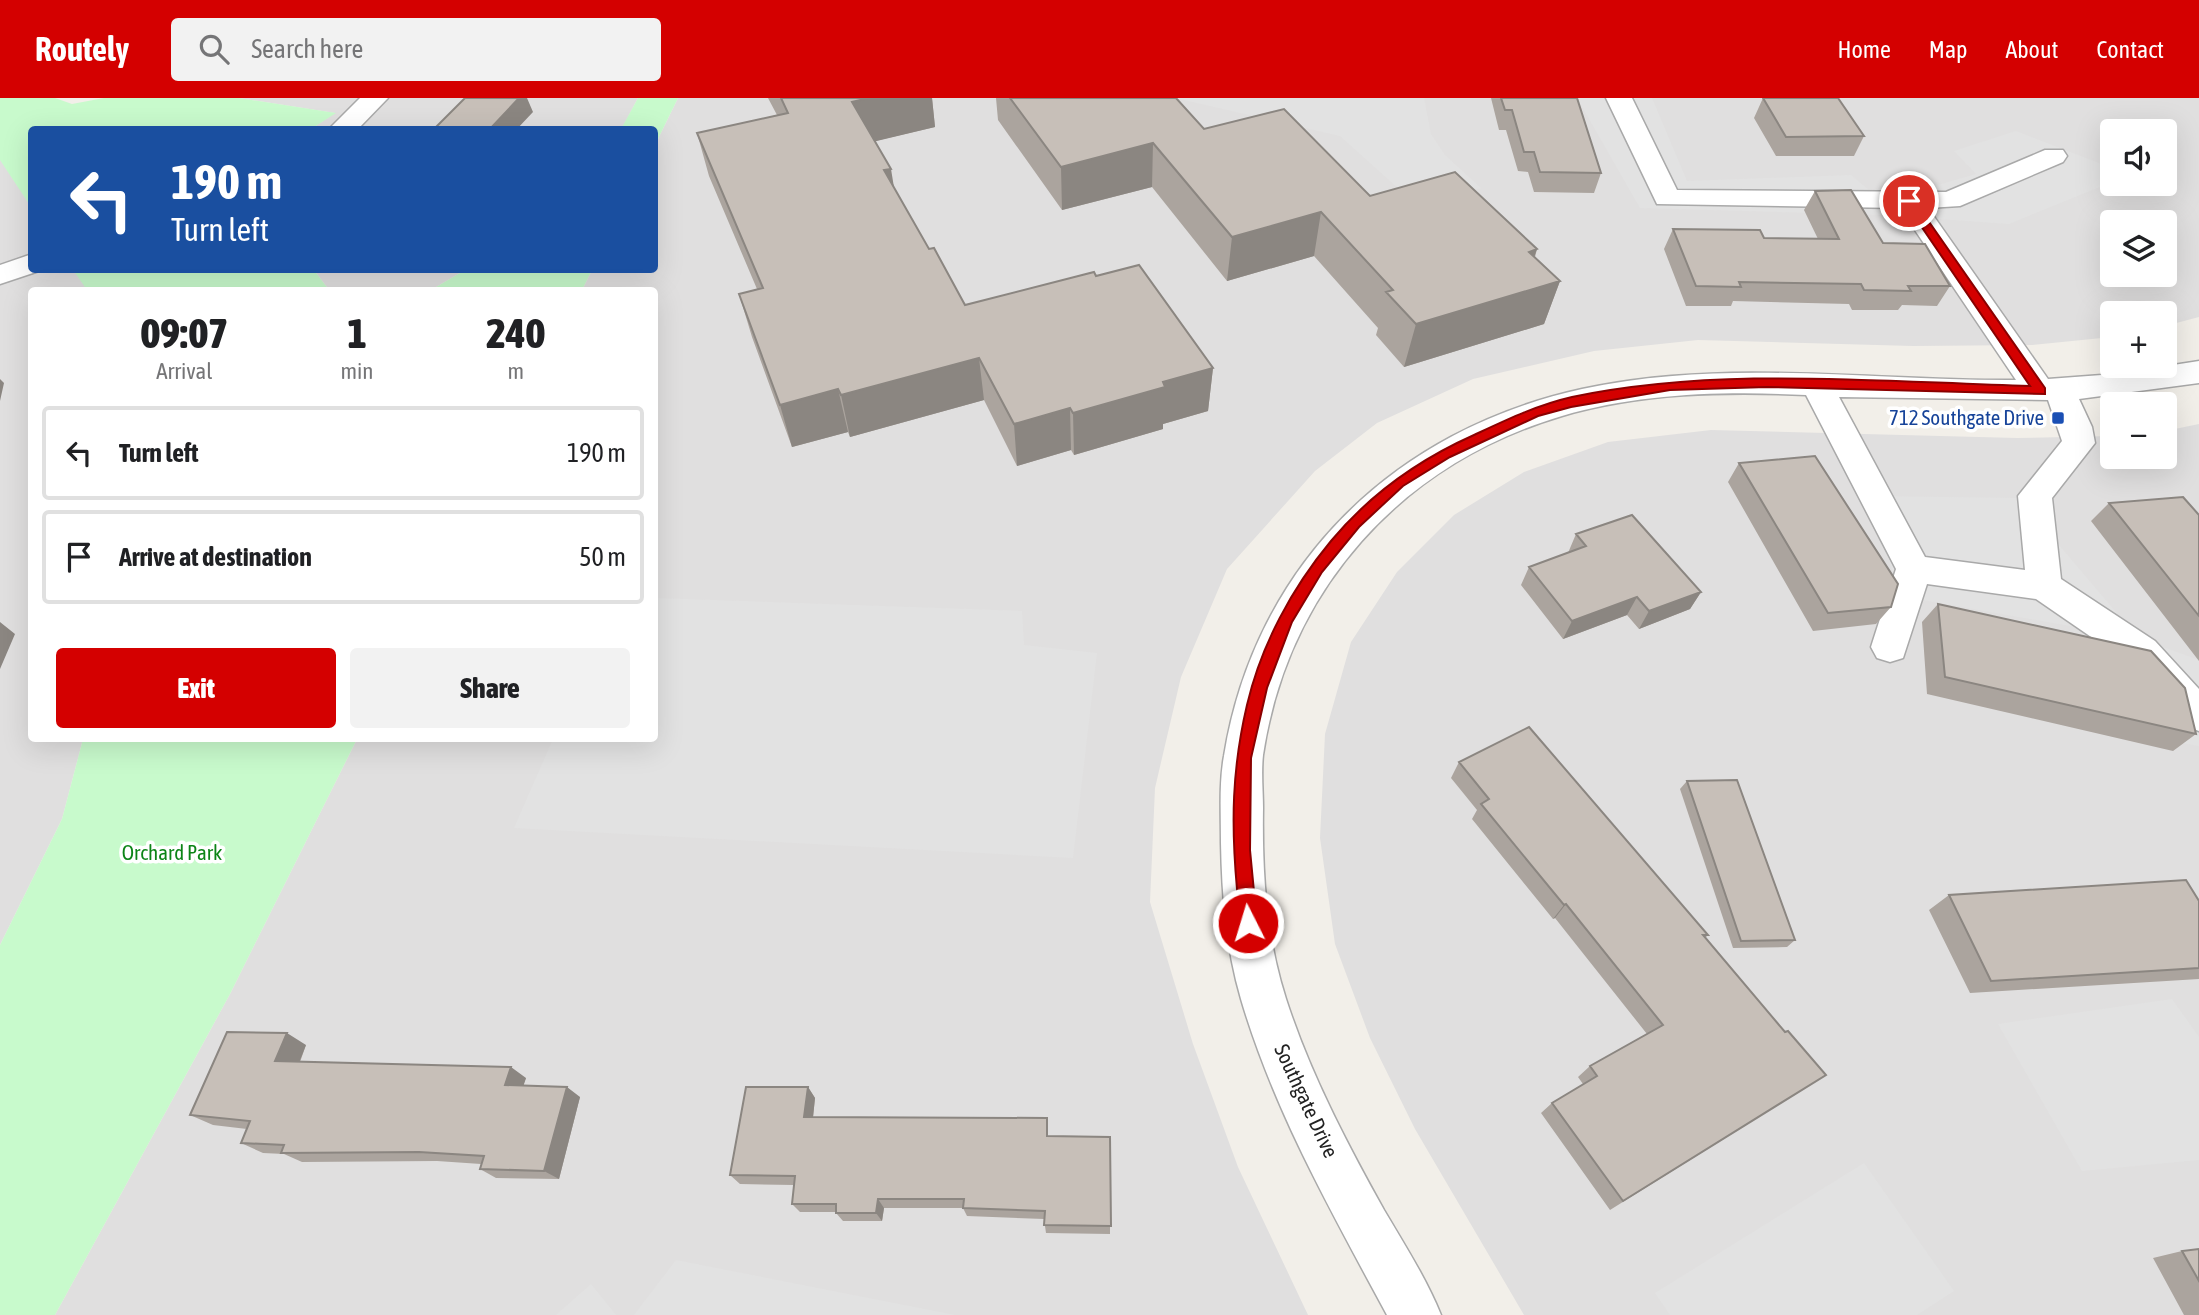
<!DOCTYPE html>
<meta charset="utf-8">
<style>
body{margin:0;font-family:"Asap Condensed",sans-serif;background:#f2f2f2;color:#202124;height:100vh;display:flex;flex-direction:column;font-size:26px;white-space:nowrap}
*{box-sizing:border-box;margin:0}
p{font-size:23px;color:#757577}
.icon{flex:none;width:38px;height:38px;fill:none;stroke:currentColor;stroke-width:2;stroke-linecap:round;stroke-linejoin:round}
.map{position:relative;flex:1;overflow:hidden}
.panel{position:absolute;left:28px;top:189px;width:630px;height:455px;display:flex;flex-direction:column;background:#fff;border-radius:7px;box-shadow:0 7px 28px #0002}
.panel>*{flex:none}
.banner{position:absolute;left:28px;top:28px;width:630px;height:147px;border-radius:7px;box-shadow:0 7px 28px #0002;background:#1a4fa0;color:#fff;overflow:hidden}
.tools{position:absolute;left:2100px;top:21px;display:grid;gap:14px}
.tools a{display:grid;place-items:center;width:77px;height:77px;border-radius:7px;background:#fff;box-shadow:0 7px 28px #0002;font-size:35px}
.pin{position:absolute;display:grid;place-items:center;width:60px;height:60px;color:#fff;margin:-30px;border:4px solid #fff;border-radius:50%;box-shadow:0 2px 7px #0007}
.me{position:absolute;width:77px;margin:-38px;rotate:355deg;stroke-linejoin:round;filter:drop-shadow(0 0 5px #0008)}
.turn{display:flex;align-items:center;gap:24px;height:147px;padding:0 28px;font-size:32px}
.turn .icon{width:91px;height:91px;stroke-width:2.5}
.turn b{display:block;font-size:49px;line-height:60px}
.eta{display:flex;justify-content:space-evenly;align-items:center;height:119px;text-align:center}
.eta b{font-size:42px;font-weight:800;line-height:49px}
.cta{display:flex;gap:14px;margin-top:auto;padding:14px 28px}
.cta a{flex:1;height:80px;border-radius:7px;background:#d40000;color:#fff;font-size:28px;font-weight:800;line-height:80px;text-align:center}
.cta a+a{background:#f2f2f2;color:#202124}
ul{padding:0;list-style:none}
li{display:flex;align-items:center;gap:21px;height:94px;margin:0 14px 10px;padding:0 14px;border:4px solid #e0e0e0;border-radius:7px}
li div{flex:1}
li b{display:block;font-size:26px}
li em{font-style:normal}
header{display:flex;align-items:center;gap:42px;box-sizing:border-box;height:98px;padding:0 35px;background:#d40000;color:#fff}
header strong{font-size:33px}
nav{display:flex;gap:38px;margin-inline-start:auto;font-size:24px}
.search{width:490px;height:63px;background:#f2f2f2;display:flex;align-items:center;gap:18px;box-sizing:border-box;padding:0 24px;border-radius:7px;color:#757577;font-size:26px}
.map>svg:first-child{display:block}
.residential{fill:#e0dfdf;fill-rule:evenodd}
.park{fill:#c8facc}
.parking{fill:#e2e2e2}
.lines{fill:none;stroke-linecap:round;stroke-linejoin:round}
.minor-casing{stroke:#a9a9a9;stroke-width:3}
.minor{fill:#fff;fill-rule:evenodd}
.wall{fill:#aba49e}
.shaded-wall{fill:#8b8681}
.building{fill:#c7bfb8;stroke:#8b8681;stroke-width:2}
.route{fill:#d40000;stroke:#8a0000;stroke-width:2}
.transit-dot{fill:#1a4fb4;stroke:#fff;stroke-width:2.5}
.labels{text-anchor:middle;stroke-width:7;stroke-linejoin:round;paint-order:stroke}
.transit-label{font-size:21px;fill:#164399;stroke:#fff;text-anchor:end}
.park-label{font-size:21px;fill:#0c8416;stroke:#fff}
.street-label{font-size:21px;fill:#222;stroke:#fff}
</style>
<header>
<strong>Routely</strong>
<div class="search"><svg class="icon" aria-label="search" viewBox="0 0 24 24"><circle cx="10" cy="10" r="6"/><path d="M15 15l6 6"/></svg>Search here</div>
<nav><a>Home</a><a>Map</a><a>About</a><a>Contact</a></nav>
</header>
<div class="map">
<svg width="2199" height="1217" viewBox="0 0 2199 1217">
<rect width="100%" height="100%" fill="#f2efe9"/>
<!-- residential -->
<path class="residential" d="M239,0H638L621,32L311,31L335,15Z
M678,0H2199V219L2165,228V215H2112V239L2032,247L1913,248L1698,242L1594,253L1473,281L1377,325L1315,373L1227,471L1181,579L1155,690L1150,804L1193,946L1238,1069L1308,1217H55L230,896L357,641L654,640V192H582L592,172H654L655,47ZM2112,33H2165V86H2112ZM2112,124H2165V177H2112Z
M0,61L31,108L32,172H75L89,192H32V640L83,641L62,721L0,847Z
M314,172H465L431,192H329Z
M2199,326V1217H1524L1415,1031L1370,940L1335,846L1320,740L1325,636L1351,544L1397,474L1454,417L1524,374L1608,344L1711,332L2017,340L2112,338V359H2165V333Z"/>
<!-- park -->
<path class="park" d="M0,0H55L72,6L104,0H239L336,15L311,31L32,32L31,109L0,62Z
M638,0H678L655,47L654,32L621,31Z
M73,172H314L329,192H87Z
M465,172H592L582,192H431Z
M83,641H357L230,896L55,1217H0V847L62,721Z"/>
<!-- parking -->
<path class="parking" d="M1175,0H1424L1431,36L1445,57L1481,90L1420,110L1340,38Z
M1577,0H1652L1687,83L1851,77L1882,103L1976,76L1954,53L2016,33L2112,70V84L2009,126L1882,117L1640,110Z
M1870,398L2019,400L2138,540L2199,562V648L2171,643L2138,540L1900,498Z
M655,500L1022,513L1024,547L1097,555L1073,760L514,730L553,641L654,640Z
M2172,901L2199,939V1062L2082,1073L1998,926Z
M1864,1065L1954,1193L1917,1217H1670L1655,1195Z
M676,1162L955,1217H634Z
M591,1186L616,1217H556Z"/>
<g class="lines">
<!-- minor casing -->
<g class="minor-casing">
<path id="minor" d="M360,0H388L357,32H328Z
M1606,0H1632L1677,92L1946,94L2045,52H2063L2067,58L2063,64L1960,108L1928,110L2048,281L2115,276L2199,263V285L2079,301L2092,329L2095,345L2052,400L2061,481L2155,543L2199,591V633L2185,628L2129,565L2036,501L1927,486L1903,560L1890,564L1877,560L1871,549L1896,471L1806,297C1725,293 1641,295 1562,318C1401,366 1288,491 1263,657C1261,675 1263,693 1263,710C1262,775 1266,839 1286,901C1310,975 1346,1044 1384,1112C1404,1146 1426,1180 1441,1217H1387C1332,1115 1274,1013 1241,901C1226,850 1222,798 1221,745C1221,716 1219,685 1224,658C1255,466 1395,332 1582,291C1725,260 1871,283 2016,282L1900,110L1657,106ZM1839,299L2048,302L2062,343L2018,398L2025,472L1925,459Z
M32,156V172H42L0,186V167Z"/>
</g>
<!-- minor -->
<use href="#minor" class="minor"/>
</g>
<!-- wall -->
<path class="wall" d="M768,0H932L935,29L875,43L894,90L929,151L965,207L1096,178L1213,270L1208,313L1163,326V331L1074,357L1071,352L1017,368L984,302L850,339L848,334L792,349L752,239L739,196L757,191L709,78L697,35L777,17Z
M996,0H1176L1204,31L1370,98L1537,151L1535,159L1560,183L1544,226L1404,269L1376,237L1378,230L1314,158L1227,183L1152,89L1062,112L998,22Z
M1491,0H1577L1601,75L1594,95L1534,94L1528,74L1518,73L1506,32H1499Z
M1763,0L1864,38L1854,58H1776L1754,20Z
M1815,93L1883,145L1950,188L1937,208L1902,207L1898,212H1852L1849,206L1733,203L1731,208H1686L1664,151L1673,131L1764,140L1818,141L1804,112Z
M1739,365L1891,509L1876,526L1813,533L1728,384Z
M2109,405L2199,417V563L2091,423Z
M1576,436L1701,494L1690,511L1639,531L1627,517L1563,541L1521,487L1529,469L1568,455Z
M1938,506L2196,636L2173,653L1927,596L1922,524Z
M1459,664L1708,837L1705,840L1785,934L1826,977L1610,1112L1541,1015L1552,1005L1583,986L1578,979L1590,968L1647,936L1555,820L1553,821L1472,721L1477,712L1451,680Z
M1687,683L1795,842L1787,849L1733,850L1680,691Z
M1949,797L2199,803V881L1970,895L1929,812Z
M306,947L300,964L526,980L523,988L580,999L559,1081L496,1080L480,1071L481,1066L437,1063L302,1064L284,1056L263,1055L241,1045L247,1031L213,1027L190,1017Z
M808,989L815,1000L813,1019L1047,1020L1048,1038L1110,1039V1136L1046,1135L1044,1121L967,1118L963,1110H884L882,1123H843L836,1115V1114H800L792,1106L794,1087L740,1086L730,1077Z
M2199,1151V1217H2184L2153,1160L2182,1153Z"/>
<!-- shaded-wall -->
<path class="shaded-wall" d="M519,0H527L533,14L516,32H489Z
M869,0H932L935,29L860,47L852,4Z
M1153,45L1152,89L1062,112L1061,69Z
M891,71L898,114L884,72Z
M1321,114L1314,158L1227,183L1232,139Z
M1537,151L1522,194L1560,183L1544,226L1404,269L1416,226L1529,154Z
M979,260L984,302L850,339L841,297Z
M1213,270L1208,313L1163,326V331L1074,357L1073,315L1163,284Z
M0,281L4,285L0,303Z
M838,291L848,334L792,349L780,307Z
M1070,310L1071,352L1017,368L1014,326Z
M1701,494L1690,511L1639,531L1649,513Z
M1637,499L1627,517L1563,541L1572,523Z
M0,524L15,536L0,571Z
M1566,806L1555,820L1553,821L1564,807Z
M287,935L306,947L295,975L275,963Z
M511,969L526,980L520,998L505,987Z
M567,989L580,999L559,1081L544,1073Z
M808,989L815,1000L812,1029L804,1019Z
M878,1101L884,1110L882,1123L876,1115Z"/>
<!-- building -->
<path class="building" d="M465,0H519L489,32H433Z
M781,0H869L852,4L891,71L884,72L929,151L934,150L965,207L1094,174L1096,178L1139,167L1213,270L1163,284L1165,289L1073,315L1070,310L1014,326L979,260L841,297L838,291L780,307L739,196L763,190L697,35L788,15Z
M1010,0H1176L1204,31L1284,11L1370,98L1455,74L1537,151L1529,154L1560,183L1416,226L1386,194L1393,192L1321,114L1232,139L1153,45L1061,69Z
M1501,0H1577L1601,75L1540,74L1534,54H1524L1512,12H1505Z
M1763,0H1838L1864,38L1786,39Z
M1851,92L1883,145L1925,146L1950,188H1908L1911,193L1864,192L1861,186L1739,184L1741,189L1696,188L1673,131L1760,132L1764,140L1839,141L1815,93Z
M1815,358L1898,486L1891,509L1828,515L1739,365Z
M2183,399L2199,417V518L2109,405Z
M1632,417L1701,494L1649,513L1637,499L1572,523L1529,469L1586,448L1576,436Z
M1938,506L2151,553L2185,590L2196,636L1945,579Z
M1529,629L1708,837H1703L1785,934L1788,933L1826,977L1623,1103L1552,1005L1597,978L1590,968L1663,927L1566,806L1564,807L1481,706L1489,701L1459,664Z
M1737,682L1795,842L1741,843L1687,683Z
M2186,782L2199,803V870L1991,883L1949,797Z
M227,934L287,935L275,963L511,969L505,987L567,989L544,1073L480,1071L484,1058L419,1054L281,1055L284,1047L241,1045L250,1023L190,1017Z
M746,989H808L804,1019L1047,1020V1038L1110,1039L1111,1128L1044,1127L1045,1113L963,1110L964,1101H878L876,1115H836V1106H792L795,1078L730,1077Z
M2199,1151V1183L2182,1153Z"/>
<!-- route -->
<path class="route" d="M1909,100L1913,101L2045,290V296L1767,289L1670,292L1571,309L1538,318L1450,359L1403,388L1359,429L1322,474L1292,524L1267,590L1251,660L1250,752L1257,825L1255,831L1248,834L1242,831C1237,819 1238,804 1237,791C1231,725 1232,671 1247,607C1261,547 1292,490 1331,443C1371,395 1418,362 1474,337C1506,322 1537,307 1572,299C1722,268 1878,284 2030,288L1904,103Z"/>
<!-- markers -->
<rect class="transit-dot" x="2051" y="313" width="14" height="14" rx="3.5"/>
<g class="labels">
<!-- transit labels -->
<g class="transit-label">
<text x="2044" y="327">712 Southgate Drive</text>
</g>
<!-- park labels -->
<g class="park-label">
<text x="172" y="762">Orchard Park</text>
</g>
<!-- street labels -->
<g class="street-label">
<text transform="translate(1306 1003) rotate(65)" y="7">Southgate Drive</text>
</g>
</g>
</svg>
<div class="tools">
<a><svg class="icon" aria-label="sound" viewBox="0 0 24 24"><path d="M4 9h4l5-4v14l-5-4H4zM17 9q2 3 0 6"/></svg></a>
<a><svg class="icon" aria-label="layers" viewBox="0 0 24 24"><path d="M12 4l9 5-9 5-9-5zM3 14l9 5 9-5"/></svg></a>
<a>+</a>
<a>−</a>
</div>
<div class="pin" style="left:1909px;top:103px;background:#d93025"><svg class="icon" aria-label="arrive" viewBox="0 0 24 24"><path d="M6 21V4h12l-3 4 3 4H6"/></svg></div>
<svg class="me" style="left:1248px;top:825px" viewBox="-20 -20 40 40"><circle r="17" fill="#d40000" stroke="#fff" stroke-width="3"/><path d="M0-11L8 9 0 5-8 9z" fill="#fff"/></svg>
<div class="banner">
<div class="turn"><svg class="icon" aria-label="left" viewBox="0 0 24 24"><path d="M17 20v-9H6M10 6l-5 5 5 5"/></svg><div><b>190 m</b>Turn left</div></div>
</div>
<section class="panel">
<div class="eta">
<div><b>09:07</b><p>Arrival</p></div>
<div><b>1</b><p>min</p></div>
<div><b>240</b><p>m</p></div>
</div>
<ul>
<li><svg class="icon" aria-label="left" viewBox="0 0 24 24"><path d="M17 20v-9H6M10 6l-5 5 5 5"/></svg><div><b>Turn left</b></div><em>190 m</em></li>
<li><svg class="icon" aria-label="arrive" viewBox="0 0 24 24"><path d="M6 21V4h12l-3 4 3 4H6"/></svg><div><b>Arrive at destination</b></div><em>50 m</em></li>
</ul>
<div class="cta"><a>Exit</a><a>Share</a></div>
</section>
</div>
